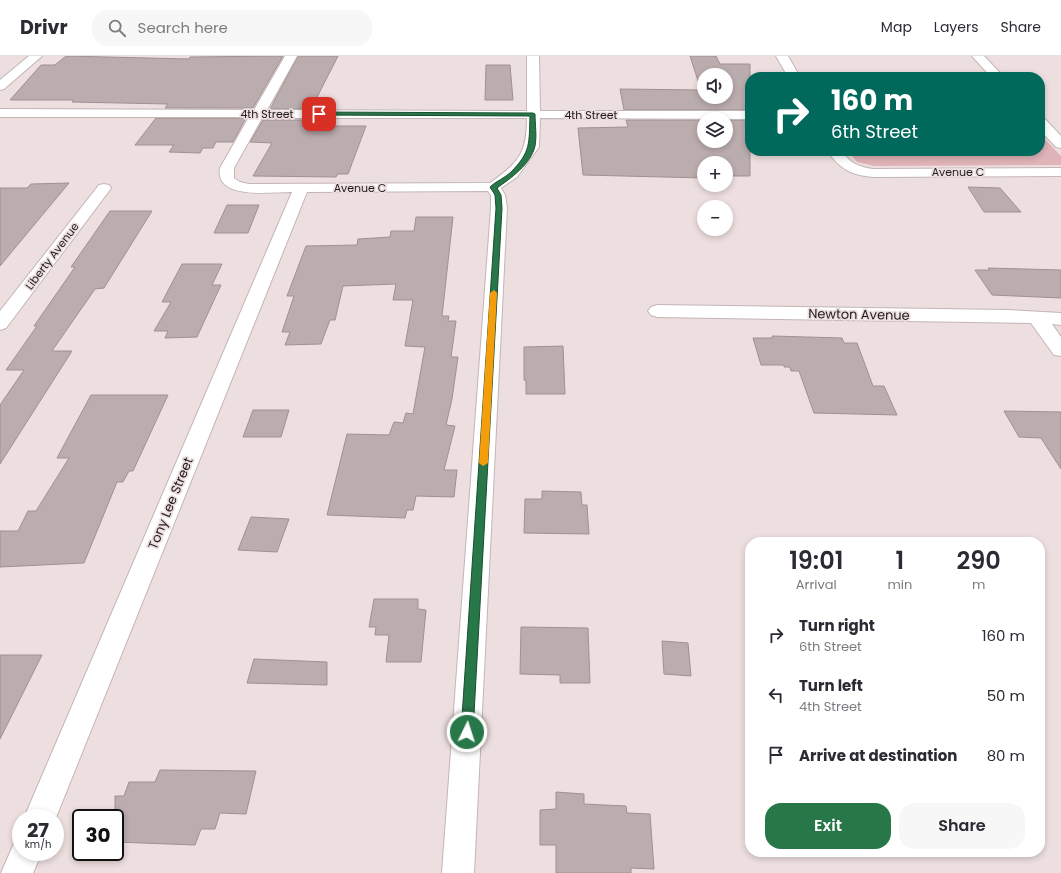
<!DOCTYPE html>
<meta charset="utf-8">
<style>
body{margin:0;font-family:Poppins,sans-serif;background:#f7f7f7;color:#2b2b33;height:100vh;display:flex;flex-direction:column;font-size:15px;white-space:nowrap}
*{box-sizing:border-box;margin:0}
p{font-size:13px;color:#7c7c81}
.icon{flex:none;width:22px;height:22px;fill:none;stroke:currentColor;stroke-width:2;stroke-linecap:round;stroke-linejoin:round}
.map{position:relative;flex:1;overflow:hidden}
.drawer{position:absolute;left:745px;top:481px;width:300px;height:320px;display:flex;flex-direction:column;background:#fff;border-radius:16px;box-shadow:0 2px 6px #0003}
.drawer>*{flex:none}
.guide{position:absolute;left:745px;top:16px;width:300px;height:84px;border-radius:16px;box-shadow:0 2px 6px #0003;background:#00695c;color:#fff;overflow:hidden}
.controls{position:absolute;left:697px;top:12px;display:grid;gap:8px}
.controls a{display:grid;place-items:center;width:36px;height:36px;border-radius:50%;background:#fff;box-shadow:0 2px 6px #0003;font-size:20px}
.speed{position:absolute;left:12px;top:753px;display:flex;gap:8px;font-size:20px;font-weight:700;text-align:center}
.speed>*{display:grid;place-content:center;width:52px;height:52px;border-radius:50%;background:#fff;box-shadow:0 2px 6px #0003;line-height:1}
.speed small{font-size:10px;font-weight:400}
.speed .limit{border:2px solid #111;border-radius:6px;background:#fff;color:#111}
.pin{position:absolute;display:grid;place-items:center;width:34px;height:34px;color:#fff;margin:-17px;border-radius:8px;box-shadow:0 2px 6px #0006}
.me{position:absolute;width:44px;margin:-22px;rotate:4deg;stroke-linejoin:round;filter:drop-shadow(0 0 3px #0008)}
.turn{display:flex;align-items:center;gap:14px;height:84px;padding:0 20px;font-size:18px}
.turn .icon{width:52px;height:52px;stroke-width:2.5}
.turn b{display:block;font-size:28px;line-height:34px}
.eta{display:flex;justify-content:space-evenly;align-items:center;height:68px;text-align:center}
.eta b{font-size:24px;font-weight:600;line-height:28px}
.action{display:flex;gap:8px;margin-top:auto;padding:8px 20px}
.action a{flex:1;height:46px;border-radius:16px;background:#287748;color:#fff;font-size:16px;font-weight:600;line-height:46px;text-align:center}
.action a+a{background:#f7f7f7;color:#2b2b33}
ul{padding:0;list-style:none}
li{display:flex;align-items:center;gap:12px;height:60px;padding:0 20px}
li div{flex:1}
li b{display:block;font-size:15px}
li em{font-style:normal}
header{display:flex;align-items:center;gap:24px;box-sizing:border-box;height:56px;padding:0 20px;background:#fff;border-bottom:1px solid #e1e1e2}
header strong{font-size:19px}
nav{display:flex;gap:22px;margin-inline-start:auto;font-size:14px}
.search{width:280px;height:36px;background:#f7f7f7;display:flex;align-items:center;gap:10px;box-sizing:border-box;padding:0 14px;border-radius:16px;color:#7c7c81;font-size:15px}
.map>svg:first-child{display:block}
.green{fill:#dfb3b7}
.building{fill:#bbacae;stroke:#9f9092;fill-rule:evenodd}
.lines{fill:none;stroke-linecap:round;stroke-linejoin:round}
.minor-casing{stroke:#c4b5b6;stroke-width:2}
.minor{fill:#fff;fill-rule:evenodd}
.route{fill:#287748;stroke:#1a4d2f}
.slow{fill:#f59e0b}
.labels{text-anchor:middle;stroke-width:3.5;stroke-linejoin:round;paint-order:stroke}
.far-street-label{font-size:11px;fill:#211c1c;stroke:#eddedf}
.street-label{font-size:13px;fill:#211c1c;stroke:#eddedf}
</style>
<header>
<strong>Drivr</strong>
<div class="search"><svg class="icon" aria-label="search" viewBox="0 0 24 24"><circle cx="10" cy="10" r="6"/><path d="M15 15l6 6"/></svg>Search here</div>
<nav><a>Map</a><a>Layers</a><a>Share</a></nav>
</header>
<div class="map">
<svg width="1061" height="817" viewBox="0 0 1061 817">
<rect width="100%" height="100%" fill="#eddedf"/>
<!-- green -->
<path class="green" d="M1040,78L1061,100V109L874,110L857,106L848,95H1040Z"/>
<!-- building -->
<path class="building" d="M66,0L189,3L190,1L283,0L253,52H165L168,48L72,46L74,44H10L41,9H55Z
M298,0H338L311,53H270Z
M690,0H716L720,8H750V54H624L620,33L701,34ZM704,19H726V41H704Z
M486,9H510L513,44H485Z
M156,62H246L233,86H216L213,92H203L200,97L169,96L174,89H135Z
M263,64H306L303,70H366L348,118H338L336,121L253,120L272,87L250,86Z
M626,64H704V85H726V64H750V120H726V107H704V122L583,119L578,72L628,71Z
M69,127L0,210V132H27L31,128Z
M968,131L1000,132L1021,156H984Z
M227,149H259L248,177H214Z
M110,155H152L104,232L95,233L52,295H72L0,408V349L24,314H6L37,270H34L75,211H71Z
M416,161H453L442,260H449L448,265H456L451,301H458L452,343L446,369L455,370L444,414H457L454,441L416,440L413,454H407L405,462L327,459L347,378L389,379L394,366L403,367L406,357L413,358L425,291L405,290L413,244H393L396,228L343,230L335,264H330L321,288L285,289L290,276H282L294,240H287L306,190L357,189L358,183L390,181L391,175H414Z
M182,208H222L212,229H221L197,281L165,282L168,275H154L171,246H162Z
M988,212L1061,214V242L992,239L975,214H990Z
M772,280L842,282L844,287H857L873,330H884L897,359L814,357L799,315H791L790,311H784V309H761L753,282H773Z
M563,290L565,338H526V325L524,324V291Z
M91,339H168L133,415H129L123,426H117L84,507L0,511V475H18L28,455H36L69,402H57Z
M253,354H289L281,381H243Z
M1004,355L1061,356V413L1041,382L1019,381Z
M542,435L581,436L582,449H587L589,478L524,477L525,443H542Z
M251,461L289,463L277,496L238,494Z
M374,543H418V553L426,554L421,606H386L389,579H375L376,571H369Z
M521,571L588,572L590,627H560V619L520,618Z
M662,585L688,587L691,620L664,618Z
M0,599H42L0,683Z
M254,603L327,606V629L247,627Z
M160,714L256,715L246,758L220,757L215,773H201L195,789L115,786V740H124L129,726H155Z
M556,736L584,738V748L626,750L627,757L650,758L654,813L631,812V817H556V789H540V754L556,753Z"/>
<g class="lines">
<!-- minor casing -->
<g class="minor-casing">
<path id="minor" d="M29,0H42L4,33L0,34V24Z
M285,0H297L267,54L527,55V0H539L540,55H750V63L540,62L539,91L517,121L501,132L505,139L507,152L474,817H442L491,152V139L488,135L307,136L55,764V762H24L292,136C272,136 214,144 220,112L249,61H0V53L254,54ZM262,62H527C527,98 518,107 490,127L249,128L240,126L234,122V112Z
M776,0H788L800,21H788Z
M972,0H984L1004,21H991Z
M1040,62L1045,63L1061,80V92L1056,91L1040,74Z
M828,95H842C849,107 859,111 873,113L1061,112V120L873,121C852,119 839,113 828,95Z
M104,128L109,129L111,132L109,135L6,272L0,274V255L99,129Z
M657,249L1008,254L1061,257V269L1052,268L1061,281V300L1054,299L1031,267L657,261L651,259L648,255L651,251Z
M21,782V796H42L33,817H1L15,785Z"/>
</g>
<!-- minor -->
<use href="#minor" class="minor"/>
</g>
<!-- route -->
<path class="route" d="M319,56L533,57L535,58C535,68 537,80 535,90C531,108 511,122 497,132L501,139L502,152L473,676L471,681L467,683L462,681L461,676L496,152L495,139L490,131C496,125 505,122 511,116C531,96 529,87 530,60L317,59Z"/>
<!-- slow -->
<path class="slow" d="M494,234L497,237L488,407L483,410L479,407L490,237Z"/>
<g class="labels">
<!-- far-street labels -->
<g class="far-street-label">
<text x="267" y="62">4th Street</text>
<text x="591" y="63">4th Street</text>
<text x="958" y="120">Avenue C</text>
<text x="360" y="136">Avenue C</text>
<text transform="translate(52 200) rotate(-53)" y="4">Liberty Avenue</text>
</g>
<!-- street labels -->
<g class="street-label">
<text transform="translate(859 258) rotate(1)" y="5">Newton Avenue</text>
<text transform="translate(170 447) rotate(-68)" y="5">Tony Lee Street</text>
</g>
</g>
</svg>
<div class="controls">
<a><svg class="icon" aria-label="sound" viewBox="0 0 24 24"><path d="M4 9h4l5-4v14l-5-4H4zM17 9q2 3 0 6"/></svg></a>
<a><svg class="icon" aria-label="layers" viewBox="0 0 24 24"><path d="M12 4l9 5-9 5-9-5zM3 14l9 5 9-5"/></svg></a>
<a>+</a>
<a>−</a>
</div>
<div class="speed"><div>27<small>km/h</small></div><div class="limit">30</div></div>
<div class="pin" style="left:319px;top:58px;background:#d93025"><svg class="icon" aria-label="arrive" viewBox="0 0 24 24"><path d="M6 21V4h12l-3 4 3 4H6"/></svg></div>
<svg class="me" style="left:467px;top:676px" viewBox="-20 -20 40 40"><circle r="17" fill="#287748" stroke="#fff" stroke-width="3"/><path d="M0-11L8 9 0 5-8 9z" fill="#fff"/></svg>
<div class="guide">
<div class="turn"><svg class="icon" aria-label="right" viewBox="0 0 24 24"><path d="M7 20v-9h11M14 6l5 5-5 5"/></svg><div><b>160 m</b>6th Street</div></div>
</div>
<section class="drawer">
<div class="eta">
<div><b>19:01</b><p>Arrival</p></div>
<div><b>1</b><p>min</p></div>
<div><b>290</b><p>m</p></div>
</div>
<ul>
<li><svg class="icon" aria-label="right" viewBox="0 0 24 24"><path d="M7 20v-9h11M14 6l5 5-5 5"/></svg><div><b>Turn right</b><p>6th Street</p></div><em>160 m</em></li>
<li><svg class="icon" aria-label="left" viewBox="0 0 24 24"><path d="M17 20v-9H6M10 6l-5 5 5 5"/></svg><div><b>Turn left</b><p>4th Street</p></div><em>50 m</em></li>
<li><svg class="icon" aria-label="arrive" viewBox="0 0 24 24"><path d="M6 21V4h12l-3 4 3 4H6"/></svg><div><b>Arrive at destination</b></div><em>80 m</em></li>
</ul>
<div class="action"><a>Exit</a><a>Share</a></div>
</section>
</div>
